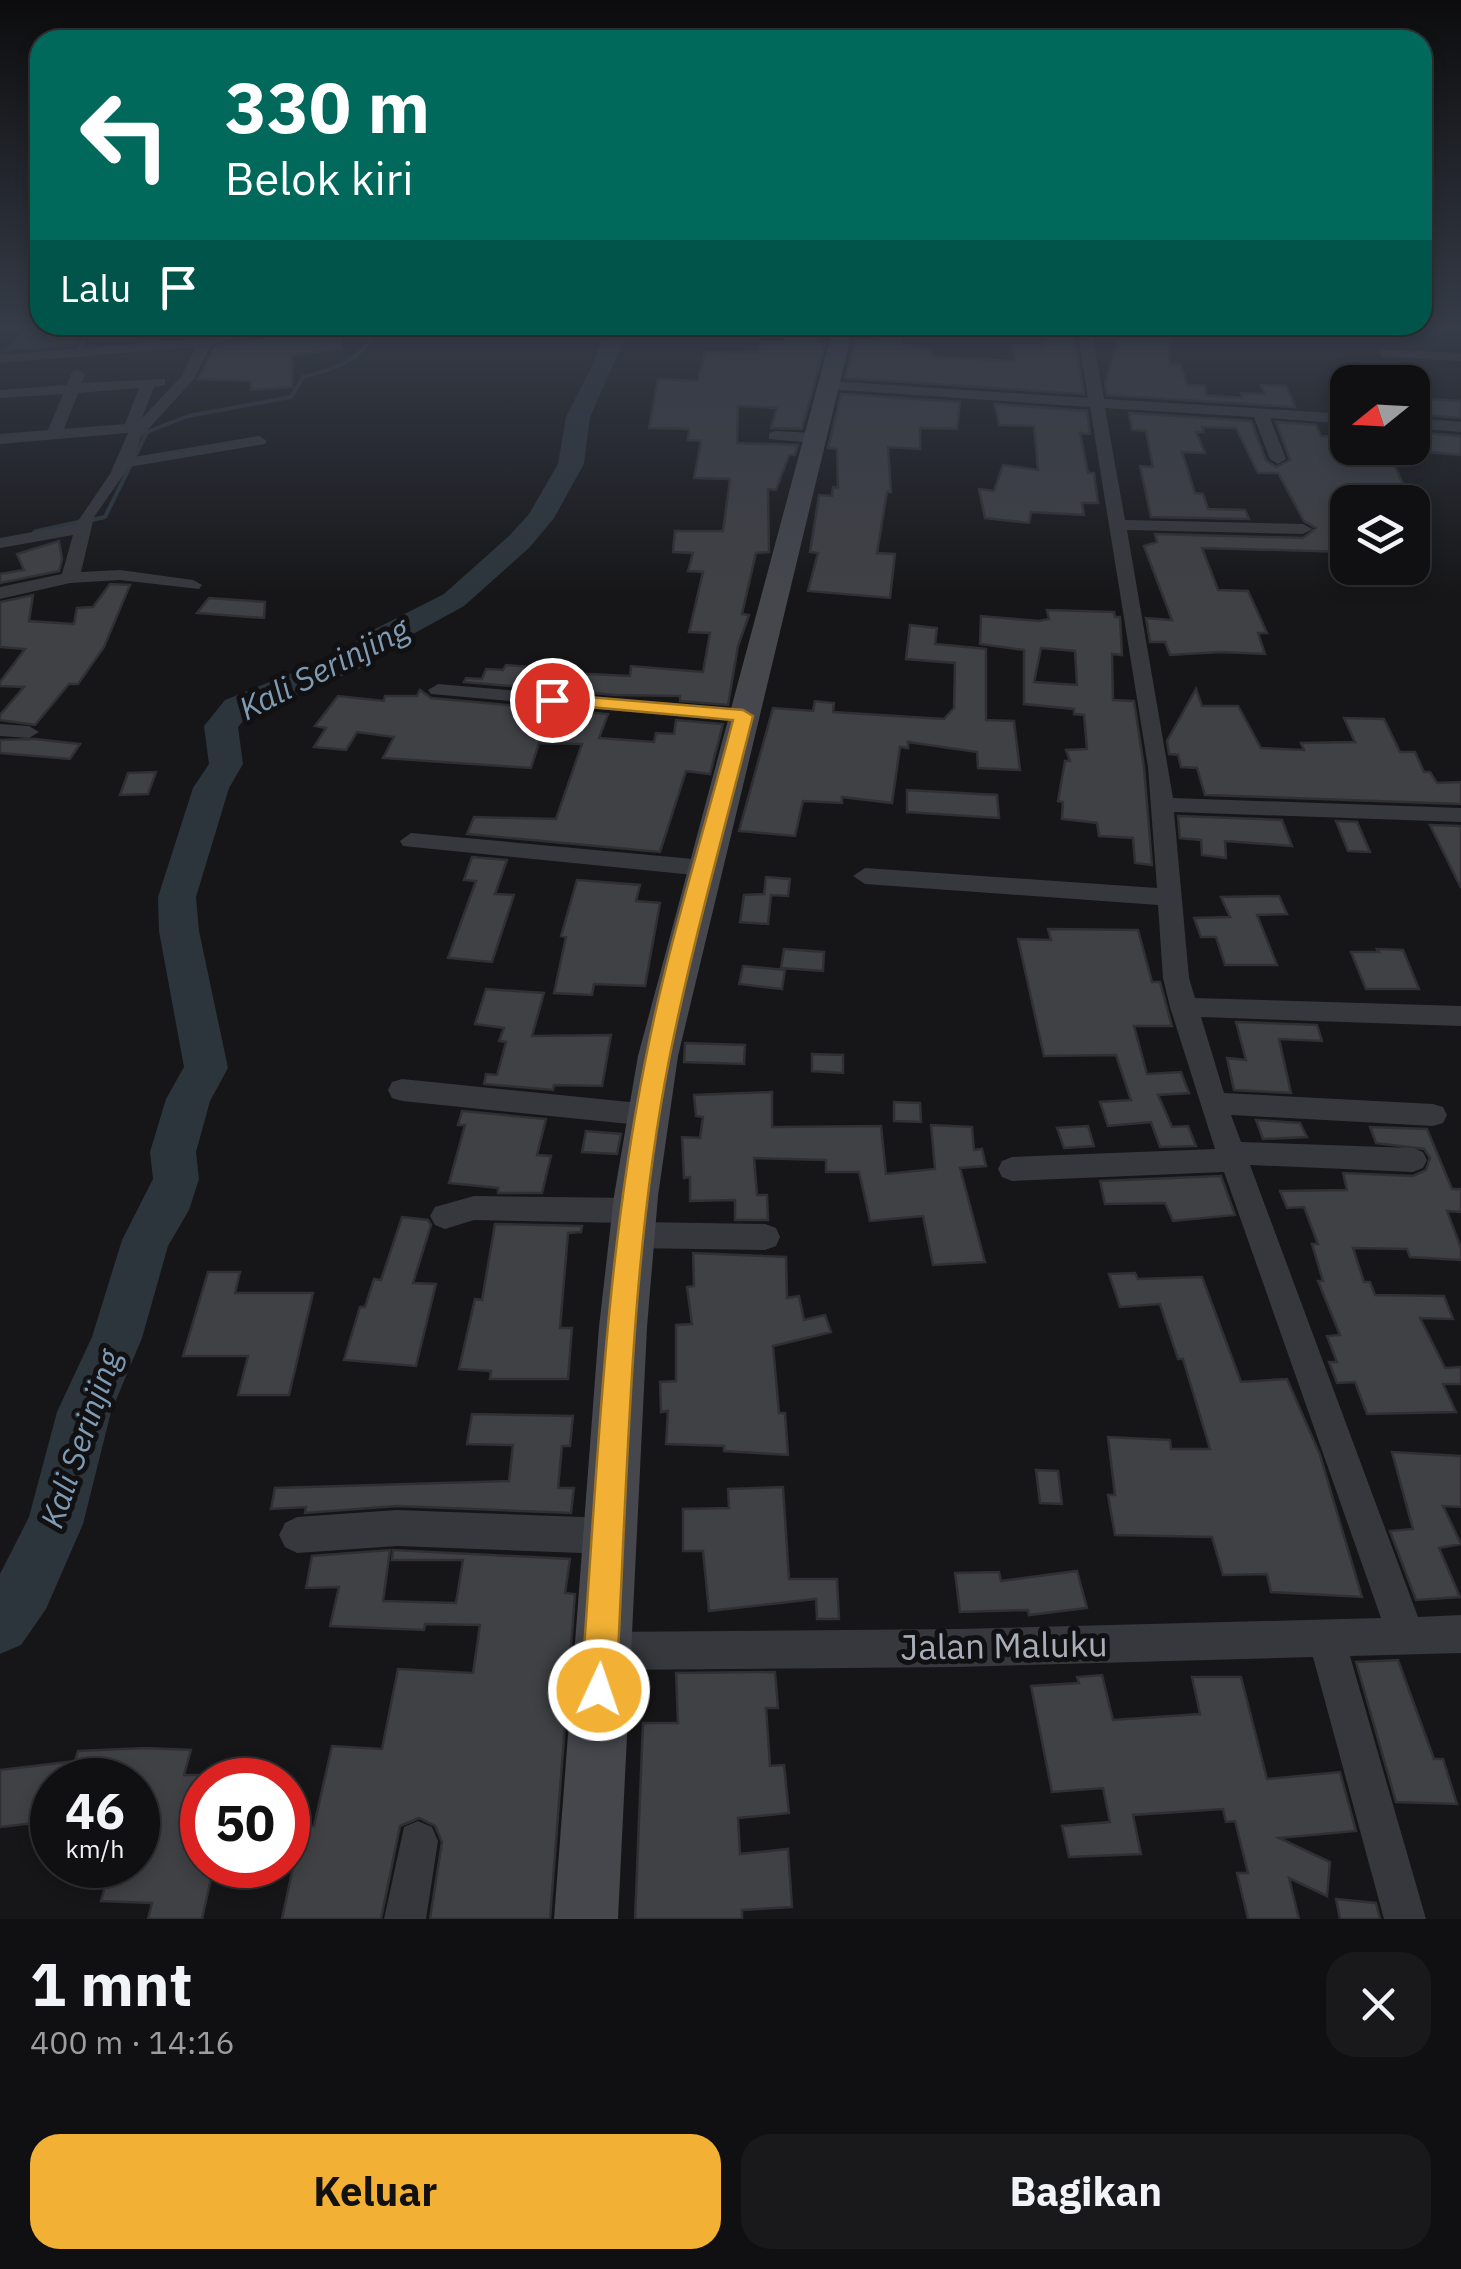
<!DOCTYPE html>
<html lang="id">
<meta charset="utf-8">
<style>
body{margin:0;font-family:"IBM Plex Sans",sans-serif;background:#19191b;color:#f1f3f6;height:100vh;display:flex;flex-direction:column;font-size:38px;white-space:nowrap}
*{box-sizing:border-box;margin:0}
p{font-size:32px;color:#9c9d9f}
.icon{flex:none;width:55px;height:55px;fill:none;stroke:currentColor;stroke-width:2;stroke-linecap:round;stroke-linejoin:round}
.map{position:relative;height:1919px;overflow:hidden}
.drawer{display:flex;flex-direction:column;background:#101012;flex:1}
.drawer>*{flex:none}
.banner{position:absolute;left:30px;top:30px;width:1402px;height:305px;border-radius:30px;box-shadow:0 5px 15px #0003,0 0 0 2px #303032;background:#00695c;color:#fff;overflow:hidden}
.needle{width:65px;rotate:252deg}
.tools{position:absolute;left:1330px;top:365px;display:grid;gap:20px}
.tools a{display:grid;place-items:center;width:100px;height:100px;border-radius:20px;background:#101012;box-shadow:0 5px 15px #0003,0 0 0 2px #303032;font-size:50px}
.speed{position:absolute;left:30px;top:1758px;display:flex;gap:20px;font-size:50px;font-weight:700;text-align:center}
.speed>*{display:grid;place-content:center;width:130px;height:130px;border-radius:50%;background:#101012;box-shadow:0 5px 15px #0003,0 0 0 2px #303032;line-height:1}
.speed small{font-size:25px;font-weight:400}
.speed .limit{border:15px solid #d22;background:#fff;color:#111}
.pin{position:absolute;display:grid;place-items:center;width:85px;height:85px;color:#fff;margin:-42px;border:5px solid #fff;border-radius:50%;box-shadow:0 2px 10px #0007}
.me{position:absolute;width:110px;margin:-55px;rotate:3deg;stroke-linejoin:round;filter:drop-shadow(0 0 8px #0008)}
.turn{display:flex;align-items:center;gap:35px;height:210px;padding:0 30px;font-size:45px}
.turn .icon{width:130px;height:130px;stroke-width:2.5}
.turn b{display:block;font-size:70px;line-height:85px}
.then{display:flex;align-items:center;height:95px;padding:0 30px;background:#0003;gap:20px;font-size:38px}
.round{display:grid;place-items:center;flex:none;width:105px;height:105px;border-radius:30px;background:#19191b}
.summary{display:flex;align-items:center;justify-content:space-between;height:170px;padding:0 30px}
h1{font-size:60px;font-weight:700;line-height:75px}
.action{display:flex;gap:20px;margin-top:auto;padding:20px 30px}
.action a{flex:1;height:115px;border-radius:30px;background:#f2b134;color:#111;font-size:40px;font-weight:700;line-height:115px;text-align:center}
.action a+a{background:#19191b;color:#f1f3f6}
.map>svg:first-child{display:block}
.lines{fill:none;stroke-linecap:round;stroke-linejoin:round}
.stream-far1{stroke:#2c353c;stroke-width:4}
.stream{stroke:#2c353c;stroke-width:5}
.river{fill:#2c353c;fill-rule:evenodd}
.building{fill:#404145;stroke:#303034;stroke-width:2.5;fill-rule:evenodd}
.service{fill:#37383d;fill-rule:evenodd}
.minor{fill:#37383d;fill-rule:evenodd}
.secondary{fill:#45474d;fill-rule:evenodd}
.route{fill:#f2b134;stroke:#9d7322;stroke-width:2.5}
.labels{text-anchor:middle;stroke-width:10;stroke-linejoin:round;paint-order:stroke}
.water-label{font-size:32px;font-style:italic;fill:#7f9bb3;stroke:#111113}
.near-street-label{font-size:35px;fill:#a8adb8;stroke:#111113}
</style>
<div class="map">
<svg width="1461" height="1919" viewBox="0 0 1461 1919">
<rect width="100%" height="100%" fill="#161618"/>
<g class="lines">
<!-- stream-far1 -->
<path class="stream-far1" d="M82,522L105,517L147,432L188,416L291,397L303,377C334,370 364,360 376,328"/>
<!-- stream -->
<path class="stream" d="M35,532L94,519"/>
<!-- river -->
<path class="river" d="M600,328H622L624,340L590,417L584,464L554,518L530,547L464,606L395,644L359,669L249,714L238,727L243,764L229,788L196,897L199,931L228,1068L210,1101L196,1152L199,1179L189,1210L168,1246L142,1338L111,1412L83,1524L46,1609L21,1645L0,1654V1574L29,1517L57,1412L92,1337L122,1240L153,1179L150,1152L166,1099L184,1067L159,931L158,897L193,788L209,764L204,726L225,700L337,655L373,630L444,594L510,535L529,514L558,464L566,417L595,360L602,340Z"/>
</g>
<!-- building -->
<path class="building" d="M28,328H81L74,345L3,351Z
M305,328H332L341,339V349L292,356V387L251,390V381L198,379L214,348Z
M821,328L818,344H825L802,429L771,428L777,408L738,406L737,443L798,445L795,455H789L776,490L768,489L769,552L756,553L742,614L749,615L738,646L728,705L680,701V696L616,695L464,682L466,678L482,679L486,669L503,670L506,665L532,667L533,663H550L548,672L630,676L631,666L703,672L710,633L689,632L703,572L688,571L693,553L673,552L675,531H723L730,479L694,478L701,441L688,440L689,429L649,428L658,379L698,381L705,351L758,352L760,342H783V329Z
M1044,328L1073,329L1084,394L845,378L856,338L873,339L875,329L903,331L901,344L932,351V357L1015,361L1012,345L1044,346Z
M1122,328H1169L1170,364L1181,365L1187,385L1205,386L1206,395L1242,398L1241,393L1265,394L1261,385L1286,386L1295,407L1107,395L1105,383Z
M841,394L960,402L957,429L920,428V449L888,447L891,492H887L877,553L895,554L890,598L808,591L818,553L810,552L819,495L832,496L833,487L838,488L837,449L828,448Z
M1412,398L1461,401V418L1412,414Z
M995,404L1087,411L1090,434L1080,433L1088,473H1094L1098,503H1082L1084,515L1031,512L1029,523L985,518L979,489L994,491L1003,465L1038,470L1034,426L999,425Z
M1129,413L1251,421L1266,460L1276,467L1290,460L1276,422L1316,425L1321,436L1344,437L1348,448L1387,449L1409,497L1368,495L1373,502H1348V552L1202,548L1218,590L1248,591L1267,633H1258L1265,654L1221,652L1170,655L1165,642H1150L1146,618L1172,620L1144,546L1157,542L1155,534L1303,538L1316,528L1304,521L1278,473H1258L1236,428L1202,427L1204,432H1196L1205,453L1182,452L1195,493L1203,494L1208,509L1245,510L1249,519L1151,517L1140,466L1153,467L1146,431L1132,430Z
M1412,432L1461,436V455L1416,451Z
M59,541L62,559L59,571L0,583V574L24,570L17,554Z
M110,584L130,585L104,647L78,684H69L35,725L0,720V715L24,687L0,686V682L25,649L0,647V602L33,595L29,621L74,624L77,608L93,607Z
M209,598L265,602L264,618L197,613Z
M1047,610L1114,612L1115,617H1120L1122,655L1112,654L1113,700L1134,701L1144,767L1152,865L1135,863L1133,838L1099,836L1097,823L1062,819L1063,802L1058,801L1065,761H1070L1066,750L1087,749L1084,715L1074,714V709L1024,704V650L980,644L981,616L1039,621L1049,619ZM1041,648L1075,651L1077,685L1034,682Z
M910,625L937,628L935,644L986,649V720L1014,721L1020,770L978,768L977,752L908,742V748L900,747L892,803L842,797V803L803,801L795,836L739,831L773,708L813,711L815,701L834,703L833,712L944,719L954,708L955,663L906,659Z
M1196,689L1202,706H1238L1261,748L1304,750L1301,743L1355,742L1344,718L1384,719L1400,752H1415L1424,772H1430L1437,783L1461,782V804L1205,795L1197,768L1181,767L1178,755L1169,754L1167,741Z
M420,690L431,698L608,714L599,738L654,742L656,733L674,734L676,720L723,724L710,774L686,771L660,852L467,834L474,817L556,819L582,744L539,743L531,768L383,758L394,737L357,732L346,750L314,747L326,728L315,726L338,696L384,701L385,696H417Z
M34,739H35L80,744L70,759L0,753V740Z
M156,772L148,794L120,795L128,773Z
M907,790L997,795L999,818L907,812Z
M1178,816L1282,820L1292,846L1225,841L1226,858L1202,855L1201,840L1180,838Z
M1336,821L1357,822L1370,852L1348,851Z
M1430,825L1461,826V888Z
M472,857L507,860L495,894L514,895L492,962L448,958L476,881L464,880Z
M766,877L790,879L788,896L771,895L768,924L740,922L744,895L764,894Z
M577,880L640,885L636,901L660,903L645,986L594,984L592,995L554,993L566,937L561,936Z
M1279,896L1287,914L1257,915L1277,965H1225L1216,937H1201L1194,918L1230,917L1221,897Z
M1048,929L1138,930L1152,982H1160L1172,1026H1134L1147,1074L1181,1072L1189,1093L1158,1095L1172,1127L1188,1126L1196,1146L1160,1147L1151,1122L1108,1126L1100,1102L1131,1100L1116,1055L1044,1056L1018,939L1051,940Z
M784,949L824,952L823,971L781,968Z
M1377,949L1403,950L1419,989H1366L1351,952H1379Z
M743,966L785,970L782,989L739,984Z
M486,989L544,993L532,1036L611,1035L602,1086L554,1085L553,1090L484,1084L486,1074L497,1075L506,1042L499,1041L504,1028L475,1024Z
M1236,1022L1317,1025L1322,1041L1279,1039L1291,1093L1234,1090L1227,1058L1246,1060Z
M685,1043L745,1045L744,1064L684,1062Z
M812,1054L843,1055V1073L812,1071Z
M772,1092V1127L881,1126L886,1174L935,1169L931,1125L972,1127L974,1150L982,1149L986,1166L960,1168L985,1262L933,1265L923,1216L870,1221L859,1172H826V1160L754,1158L757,1195H767L768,1220H735V1200L690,1201V1177L684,1178L682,1137L700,1138L703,1117L696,1116L694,1095Z
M894,1102L920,1103L921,1122L894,1121Z
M462,1111L546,1119L537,1155L551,1156L542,1193H498V1188L449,1183L465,1125H458Z
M1256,1120L1300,1123L1307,1137L1263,1139Z
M1088,1126L1094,1146L1064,1148L1057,1128Z
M1370,1127L1427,1129L1452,1189H1461V1212L1447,1211L1461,1248V1260L1410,1257L1407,1249L1353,1248L1364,1282H1370L1375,1295L1444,1296L1453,1319L1420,1318L1445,1368L1461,1367V1384H1443L1456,1412L1367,1414L1355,1382L1337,1383L1329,1362H1337L1327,1336L1340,1335L1318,1281H1323L1312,1244H1318L1304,1207L1287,1208L1280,1191L1347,1190L1343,1173L1413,1176L1426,1170L1430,1158L1424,1149L1376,1143Z
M586,1131L621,1134L617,1154L582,1152Z
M1221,1176L1235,1215L1173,1221L1165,1203L1105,1204L1100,1181Z
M402,1217L428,1220L431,1225L413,1283L436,1284L416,1366L344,1360L360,1307H365L374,1279L381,1280Z
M495,1224L582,1226L581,1232L568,1233L560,1328H572L568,1379H490L491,1371L459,1369L475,1299L482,1300Z
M693,1253L786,1257L787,1298L799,1296L804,1320L825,1315L831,1332L773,1346L779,1413H785L788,1455L724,1451V1446L666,1444L668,1411L661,1412L660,1382L676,1381V1325L692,1324L687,1287L694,1286Z
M208,1272H240L235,1293H313L289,1395H238L248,1356H183Z
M1135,1273L1138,1279L1202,1277L1241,1382L1287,1379L1320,1455L1362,1597L1271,1592L1267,1574L1223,1575L1212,1537L1115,1535L1108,1495H1115L1108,1437L1170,1440L1171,1449H1210L1183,1359H1178L1160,1304L1120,1307L1109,1274Z
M472,1414L573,1416L570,1446H562L558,1488H574L571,1513L397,1506L305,1513L306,1507L271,1509L275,1488L509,1481L513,1445L467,1444Z
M1392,1452L1461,1456V1507L1443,1506L1461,1544L1439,1548L1460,1597L1416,1600L1390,1531L1413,1529Z
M1036,1470L1058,1471L1062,1504L1040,1503Z
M783,1487L789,1579H837L839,1619H817L816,1599L709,1611L703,1551H683V1509L729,1508L728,1489Z
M390,1550L383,1601L456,1603L463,1560H392L393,1550L570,1559L565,1593L575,1594L550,1919H430L442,1842L435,1826L419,1818L400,1826L381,1919H282L302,1825L314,1826L332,1746L382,1749L398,1669L473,1673L480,1625L425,1624L424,1630L330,1626L339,1587L306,1588L312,1556Z
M1077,1571L1087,1608L1029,1615L1028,1610L960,1612L955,1573L999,1572L1001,1581Z
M1398,1660L1434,1759H1443L1457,1804L1396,1802L1356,1662Z
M775,1672L778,1708H766L770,1766L784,1765L789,1813L738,1818L740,1854L788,1849L792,1907L742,1910V1919H635L643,1723H678L676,1673Z
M1102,1675L1113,1720L1200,1714L1192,1677H1241L1267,1779L1340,1772L1356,1831L1279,1838L1330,1862L1327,1896L1289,1878L1299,1919H1248L1237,1873H1248L1235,1821L1226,1822L1223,1809L1133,1815L1141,1854L1069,1857L1062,1826L1110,1822L1103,1788L1052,1792L1031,1686L1079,1683L1077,1677Z
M146,1748L191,1750L184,1775H202V1865H214L202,1919H148L152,1903L101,1901L111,1865H138V1780H52V1821L0,1827V1770L75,1761L78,1751Z
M1336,1899L1376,1903L1380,1919H1340Z"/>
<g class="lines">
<!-- service -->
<path class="service" d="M85,328H91L81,353L75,354Z"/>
<!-- minor -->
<path class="minor" d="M251,328H278L211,345L194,379L141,437L134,457L259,436L267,441L265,444L129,467L94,517L81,572L120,570L193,580L202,585L199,589L120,580L70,583L0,599V587L62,574L73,535L0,548V538L76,524L110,474L128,433L0,444V434L48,430L63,394L0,398V390L66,385L73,371L78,370L85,374L82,383L165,379V385L154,387L142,418L181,377L196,347L0,363V355L205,338ZM139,388L125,424L64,429L78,393Z
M1077,328H1091L1104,399L1348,414V424L1270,418L1286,459L1278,464L1270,459L1254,417L1105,408L1125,520L1303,524L1312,529L1303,534L1127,530L1173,798L1461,808V822L1174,812L1189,978L1195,998L1461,1006V1026L1201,1017L1224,1093L1433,1104L1443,1107L1447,1115L1443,1123L1433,1126L1231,1115L1241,1142L1413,1148L1423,1152L1427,1160L1423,1168L1413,1172L1250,1165L1418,1617L1461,1615V1653L1350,1656L1426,1919H1384L1313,1657L958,1667L601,1670L588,1664L582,1651L588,1638L601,1632L958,1629L1381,1618L1224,1172L1012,1181L1002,1177L998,1169L1002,1161L1012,1157L1215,1149L1170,1007L1163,978L1158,905L865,884L853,876L865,868L1157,888L1148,767L1090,407L828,389L821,385L828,381L1088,398Z
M1386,350L1461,353V361L1381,357V351Z
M1412,418L1461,422V432L1412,428Z
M775,431L814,433L822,438L814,443L769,439V433Z
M438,684L743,710L753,716L743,722L431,694L428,690Z
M0,724L29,726L39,732L29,738L0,736Z
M411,833L704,860L716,868L704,876L403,846L400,841Z
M402,1079L649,1104L659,1107L663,1115L659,1123L649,1126L402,1101L392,1098L388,1090L392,1082Z
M474,1196L634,1198L644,1202L649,1211L644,1220L638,1222L765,1224L776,1228L780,1237L776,1246L765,1250L632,1248L621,1244L617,1235L621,1226L628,1223L474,1220L445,1229L435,1225L430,1216L435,1207Z
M397,1510L609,1518L622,1523L627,1536L622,1549L609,1554L397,1546L297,1553L285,1547L279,1535L285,1523L297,1517Z
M418,1821L432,1827L438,1841L426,1919H384L404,1827Z"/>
<!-- secondary -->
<path class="secondary" d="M833,328H853L678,1056L658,1196L647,1327L618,1919H554L599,1327L614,1196L638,1056Z"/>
</g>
<!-- sky -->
<linearGradient id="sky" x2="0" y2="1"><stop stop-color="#0c0c0d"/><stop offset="0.55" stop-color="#363c48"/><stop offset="1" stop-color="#363c48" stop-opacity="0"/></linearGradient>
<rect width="1461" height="597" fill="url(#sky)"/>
<!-- route -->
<path class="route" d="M552,694L743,710L753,716C725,828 693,941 670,1055C629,1262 628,1479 616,1690L611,1702L599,1707L586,1702L581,1690C597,1479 604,1265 646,1057C668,944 704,832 733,720L546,703V696Z"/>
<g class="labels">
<!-- water labels -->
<g class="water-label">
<text transform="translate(324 669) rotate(-27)" y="11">Kali Serinjing</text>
<text transform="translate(81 1439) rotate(-71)" y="11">Kali Serinjing</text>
</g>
<!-- near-street labels -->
<g class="near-street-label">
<text transform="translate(1004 1646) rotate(-1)" y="12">Jalan Maluku</text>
</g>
</g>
</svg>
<div class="tools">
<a><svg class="needle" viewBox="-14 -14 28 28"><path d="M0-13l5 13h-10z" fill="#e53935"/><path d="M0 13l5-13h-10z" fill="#9c9d9f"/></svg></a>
<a><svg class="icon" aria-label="layers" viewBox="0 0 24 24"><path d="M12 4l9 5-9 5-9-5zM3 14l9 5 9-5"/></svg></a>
</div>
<div class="speed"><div>46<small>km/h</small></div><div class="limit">50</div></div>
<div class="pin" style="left:552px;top:700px;background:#d93025"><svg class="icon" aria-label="arrive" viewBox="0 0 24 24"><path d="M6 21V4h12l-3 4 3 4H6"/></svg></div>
<svg class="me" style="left:599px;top:1690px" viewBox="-20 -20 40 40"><circle r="17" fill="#f2b134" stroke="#fff" stroke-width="3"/><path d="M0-11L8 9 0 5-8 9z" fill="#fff"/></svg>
<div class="banner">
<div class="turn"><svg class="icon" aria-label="left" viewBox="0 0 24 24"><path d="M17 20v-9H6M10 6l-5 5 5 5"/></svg><div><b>330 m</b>Belok kiri</div></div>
<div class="then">Lalu<svg class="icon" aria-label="arrive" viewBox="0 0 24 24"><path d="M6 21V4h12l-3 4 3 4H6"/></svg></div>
</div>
</div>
<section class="drawer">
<div class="summary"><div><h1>1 mnt</h1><p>400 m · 14:16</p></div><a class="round"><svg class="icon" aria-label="close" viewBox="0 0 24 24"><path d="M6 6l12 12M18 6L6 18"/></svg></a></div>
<div class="action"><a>Keluar</a><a>Bagikan</a></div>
</section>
